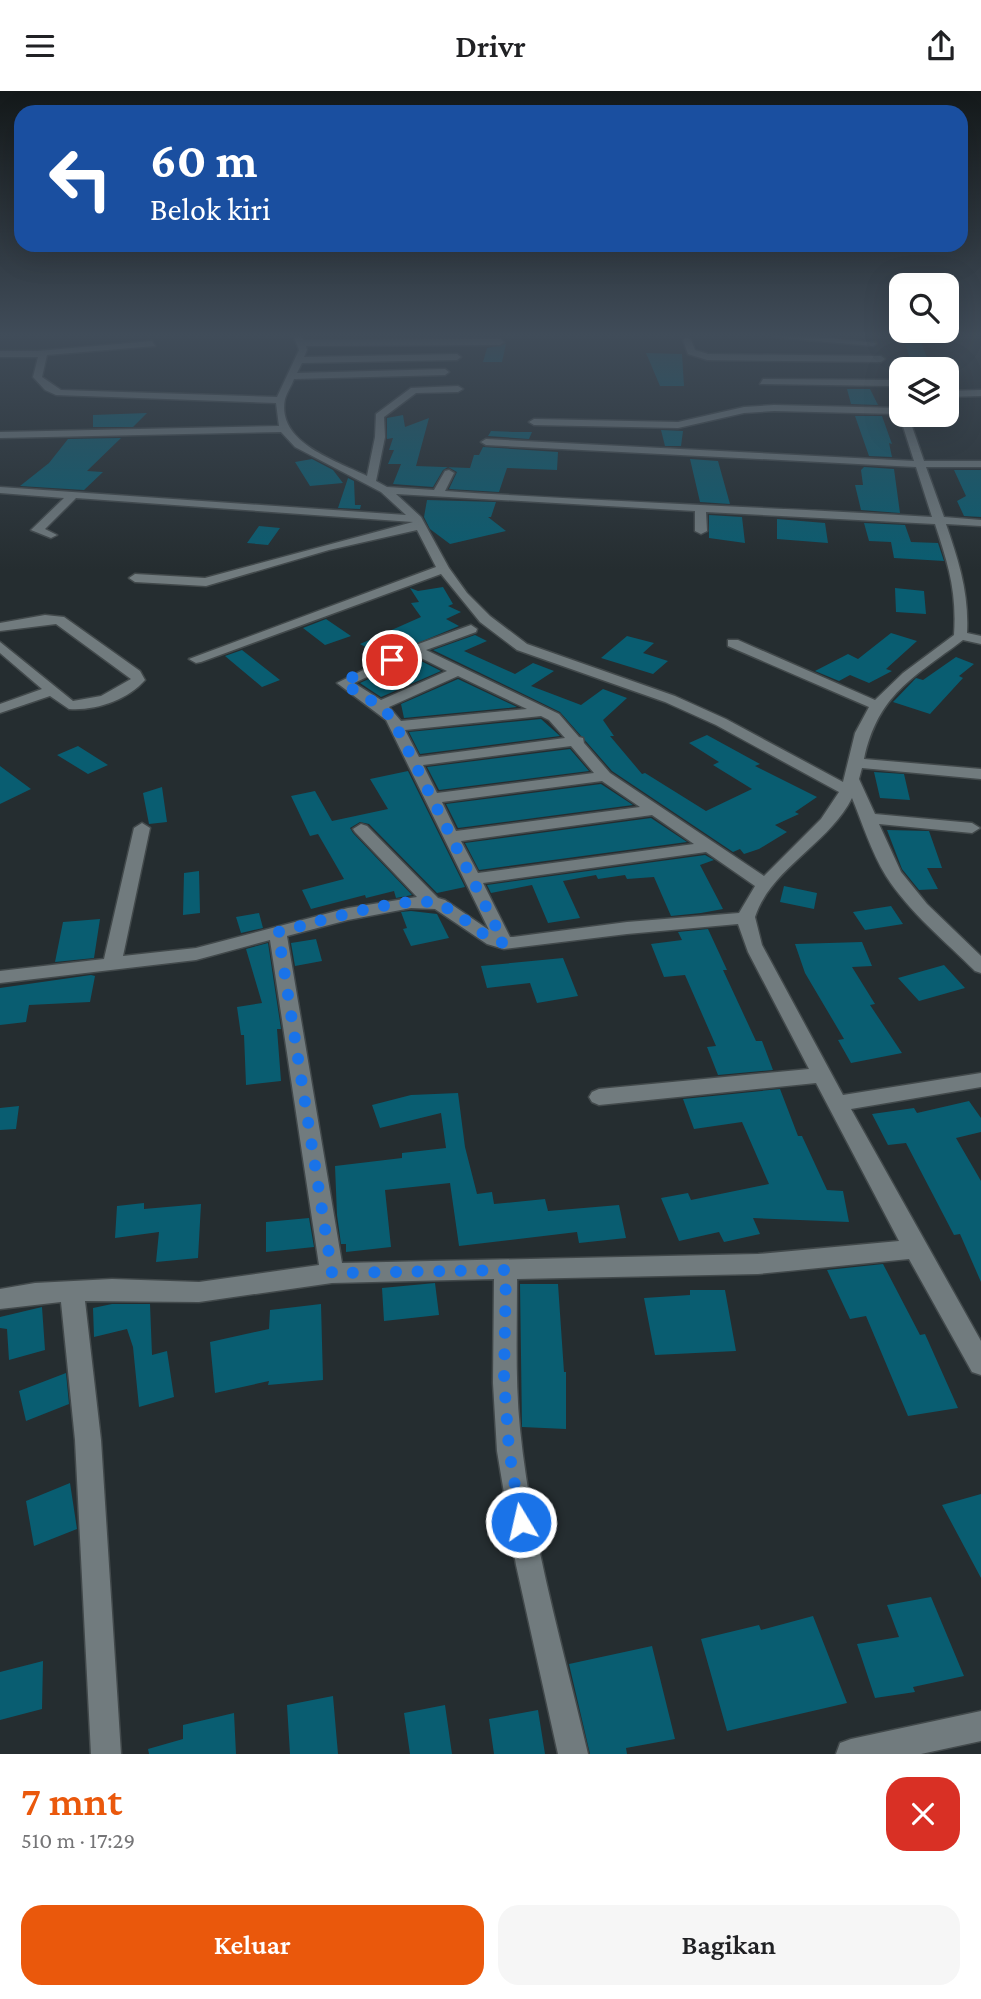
<!DOCTYPE html>
<html lang="id">
<meta charset="utf-8">
<style>
body{margin:0;font-family:"Crimson Pro",serif;background:#f6f6f6;color:#202124;height:100vh;display:flex;flex-direction:column;font-size:26px;white-space:nowrap}
*{box-sizing:border-box;margin:0}
p{font-size:23px;color:#757577}
.icon{flex:none;width:38px;height:38px;fill:none;stroke:currentColor;stroke-width:2;stroke-linecap:round;stroke-linejoin:round}
.map{position:relative;height:1663px;overflow:hidden}
.sheet{display:flex;flex-direction:column;background:#fff;flex:1}
.sheet>*{flex:none}
.top-card{position:absolute;left:14px;top:14px;width:954px;height:147px;border-radius:21px;box-shadow:0 7px 28px #0002;background:#1a4fa0;color:#fff;overflow:hidden}
.tools{position:absolute;left:889px;top:182px;display:grid;gap:14px}
.tools a{display:grid;place-items:center;width:70px;height:70px;border-radius:14px;background:#fff;box-shadow:0 7px 28px #0002;font-size:35px}
.pin{position:absolute;display:grid;place-items:center;width:60px;height:60px;color:#fff;margin:-30px;border:4px solid #fff;border-radius:50%;box-shadow:0 2px 7px #0007}
.me{position:absolute;width:77px;margin:-38px;rotate:351deg;stroke-linejoin:round;filter:drop-shadow(0 0 5px #0008)}
.turn{display:flex;align-items:center;gap:24px;height:147px;padding:0 21px;font-size:32px}
.turn .icon{width:91px;height:91px;stroke-width:2.5}
.turn b{display:block;font-size:49px;line-height:60px}
.round{display:grid;place-items:center;flex:none;width:74px;height:74px;border-radius:21px;background:#f6f6f6}
.headline{display:flex;align-items:center;justify-content:space-between;height:119px;padding:0 21px}
h1{font-size:42px;font-weight:600;line-height:52px;color:#ea580c}
.action{display:flex;gap:14px;margin-top:auto;padding:14px 21px}
.action a{flex:1;height:80px;border-radius:21px;background:#ea580c;color:#fff;font-size:28px;font-weight:600;line-height:80px;text-align:center}
.action a+a{background:#f6f6f6;color:#202124}
header{display:flex;justify-content:space-between;align-items:center;height:91px;padding:0 21px;background:#fff;font-size:32px;font-weight:600}
.map>svg:first-child{display:block}
.building{fill:#095d71}
.lines{fill:none;stroke-linecap:round;stroke-linejoin:round}
.street-casing{stroke:#42494b;stroke-width:3}
.street{fill:#717b7e;fill-rule:evenodd}
.route{stroke:#1a73e8;stroke-width:12;stroke-dasharray:0 21.6}
</style>
<header><svg class="icon" aria-label="menu" viewBox="0 0 24 24"><path d="M4 6h16M4 12h16M4 18h16"/></svg>Drivr<svg class="icon" aria-label="share" viewBox="0 0 24 24"><path d="M12 15V3M7 8l5-5 5 5M5 13v7h14v-7"/></svg></header>
<div class="map">
<svg width="981" height="1663" viewBox="0 0 981 1663">
<rect width="100%" height="100%" fill="#252d30"/>
<!-- building -->
<path class="building" d="M903,246H919L929,272L911,271Z
M506,253L502,271H483L487,257Z
M646,262L682,263L684,295H660Z
M847,298H870L878,314L851,313Z
M147,322L133,336H93V324Z
M403,324L405,336L429,327L416,375L470,377L474,364H479L483,356L558,361L557,379L507,377L499,401L449,398L457,381L448,376L443,379L433,396L393,393L401,373H388L394,359H389L393,347L387,348V327Z
M855,325H882L892,353L889,352L892,366L869,365Z
M661,339L683,340L681,355H665Z
M491,340L513,341H532L529,348L488,345Z
M121,347L87,380L103,381L84,399L20,395L49,372L68,348Z
M312,368L333,379L343,392L310,395L295,371Z
M690,368L718,370L730,413L700,411Z
M864,376L894,378L900,422L861,419L855,394H863L861,379Z
M954,379H981V426L964,425L957,410L966,405Z
M348,387L354,390L355,414H361L360,418L338,417Z
M427,409L496,411L491,426H488L506,440L450,453L430,438L424,426Z
M709,424L742,426L745,452L709,447Z
M777,428L825,432L828,452L777,448Z
M864,432L905,434L911,451L938,452L944,470L894,467L891,451L869,450Z
M259,435L280,437L268,454L247,452Z
M443,496L453,513L448,515L461,521L446,528L459,535L384,566L360,553L421,526L411,512L419,511L410,497L418,500Z
M895,497L924,500L926,523L896,521Z
M326,528L351,545L325,554L303,537Z
M891,542L917,550L886,578L892,580L869,592L850,584L839,590L815,580L848,563L858,568Z
M475,544L487,550L464,560L515,583L533,572L554,580L531,595L581,614L603,598L627,607L603,629L614,645H610L642,683L645,682L706,720L752,698L713,674L719,671L689,652L707,644L760,673L755,675L817,706L795,721L799,723L775,734L787,741L759,758L744,763L740,758L733,761L612,680L560,621L433,559Z
M627,545L654,552L643,562L668,570L653,583L601,567Z
M242,559L280,589L262,596L225,565Z
M956,566L974,573L959,585L963,587L930,623L893,611L916,587L923,589Z
M415,567L441,580L381,606L360,592Z
M458,588L517,616L404,627L401,613Z
M541,628L560,645L420,663L409,641Z
M78,655L108,674L88,683L57,664Z
M570,658L589,680L439,699L427,676Z
M0,675L31,698L0,713Z
M408,680L465,796L437,802L369,733L360,731L350,737L353,742L412,804L396,807L394,800L366,807L365,804L311,818L302,799L344,788L318,743L310,745L291,705L315,700L332,730L388,718L370,688Z
M874,681L904,683L910,709L880,707Z
M601,693L633,714L458,737L446,713Z
M162,696L167,731L149,733L143,702Z
M651,727L687,751L479,779L465,752Z
M887,739L929,740L942,777H927L938,798L919,799L902,778Z
M705,764L714,769L700,774L723,818L701,822L671,825L654,786L627,788L625,784L598,788L596,784L563,790L580,827L548,832L532,794L491,802L487,794Z
M199,780L200,822L183,824L184,782Z
M784,795L817,802L814,818L780,811Z
M891,815L903,833L865,839L853,821Z
M411,820L437,823L449,847L411,855L403,838L407,837L401,821Z
M259,822L263,837L241,842L236,826Z
M100,828L94,867L55,871L63,831Z
M708,838L727,879H723L756,950H762L773,979L718,984L707,956L716,955L685,884L664,886L651,853L682,849L678,841Z
M316,848L322,870L295,875L291,852Z
M862,851L872,875L852,876L875,913L870,914L902,962L851,972L838,949L844,948L805,882L795,853Z
M268,852L281,938H277L281,990L246,994L244,944H241L237,916L262,912L246,858Z
M563,867L578,905L537,912L530,892L487,897L481,875Z
M944,874L965,897L919,910L898,887Z
M91,884L95,885L90,911L29,914L26,931L0,934V897Z
M780,998L798,1045H802L827,1099L843,1100L849,1131L753,1127L760,1143L724,1151L719,1141L679,1150L661,1107L688,1102L691,1109L769,1093L742,1031L694,1038L683,1008Z
M458,1002L465,1056L477,1103L492,1101L494,1113L545,1108L548,1120L619,1114L626,1147L579,1152L577,1141L459,1155L450,1092L385,1099L391,1156L346,1161V1153H341L337,1124L335,1075L402,1067V1062L446,1057L441,1022L380,1037L372,1014L411,1004Z
M969,1010L981,1027V1041L956,1047L981,1090V1191L960,1143L954,1144L906,1052L888,1054L872,1023L914,1017L917,1022Z
M19,1015L16,1038L0,1039V1017Z
M144,1112V1118L201,1113L198,1167L156,1171L159,1141L115,1147L117,1115Z
M309,1127L314,1156L266,1161V1131Z
M883,1173L920,1244L925,1243L958,1317L908,1325L866,1225L850,1228L827,1179Z
M435,1192L439,1224L384,1230L382,1197Z
M520,1193H558L564,1281H566V1338L522,1336Z
M690,1199H725L736,1260L655,1264L644,1207L690,1204Z
M112,1213H150L152,1264L167,1260L174,1306L139,1316L133,1256L127,1238L94,1246L93,1217Z
M321,1213L323,1289L268,1294L269,1290L215,1302L210,1251L269,1238L270,1219Z
M42,1216L45,1259L9,1269L7,1238L0,1237V1226Z
M66,1282L69,1313L26,1330L19,1300Z
M70,1392L77,1438L34,1455L26,1410Z
M981,1403V1487L942,1414Z
M931,1506L964,1585L913,1596L915,1601L875,1607L857,1553L899,1546L887,1514Z
M813,1525L847,1612L727,1640L701,1548L759,1534L761,1539Z
M652,1555L675,1648L626,1657L627,1663H590L569,1573Z
M43,1570L42,1618L0,1629V1581Z
M333,1605L338,1663H290L287,1614Z
M445,1614L452,1663H410L404,1622Z
M538,1619L545,1663H494L489,1628Z
M234,1622L236,1663H149L148,1658L183,1648V1634Z"/>
<g class="lines">
<!-- street casing -->
<g class="street-casing">
<path id="street" d="M294,246H302L304,249L500,248L504,251L500,254L306,255L307,259L304,266L457,263L461,266L457,269L302,272L297,282L445,278L449,281L445,284L294,288C292,294 287,301 285,308C276,352 337,370 367,385L375,346L376,323L411,297L458,295L463,298L458,301L416,302L384,326L385,346L376,390L387,396L434,399L445,380L449,379L454,382L445,400C607,411 770,416 932,426L916,376L486,354L481,351L486,348L914,370L899,323L774,320L744,322L678,337L534,334L529,331L534,328L678,331L744,316L774,314L901,317V324H908L924,370H981V376H926L944,426L981,429V435L946,433C959,471 969,502 967,542L981,545V553L963,549C913,587 878,603 864,668L981,678V688L862,677L859,688L875,723L972,732L980,737L972,742L879,733L901,781L927,813L981,865V882L975,880C945,850 909,821 886,785C871,761 862,731 852,707C829,753 771,777 755,826L762,854L843,1004L981,982V996L851,1018L981,1250V1284L972,1281L909,1168L758,1183L517,1188C517,1238 515,1288 520,1338C531,1448 563,1556 588,1663H558L516,1474L497,1360L493,1292L494,1188L332,1192L199,1211L85,1210L101,1349L121,1663H91L75,1349L61,1211L0,1218V1198L35,1192L112,1188L199,1191L319,1174L270,849L196,869L0,892V880L104,868L134,737L142,732L150,737L123,865L196,857L348,817L417,806L355,741L353,738L361,733L367,735L438,807L445,809L489,839L386,629L337,592L410,556L471,534L477,538L476,541L426,559L559,623L579,646L583,647L584,652L610,682L764,785L821,728L839,701L716,634L665,611L517,559L480,531L441,483L201,571L196,572L189,568L436,476L417,439L329,459L206,495L135,491L129,487L135,483L205,487L413,431L76,407L45,438L57,444L51,447L31,439L64,407L0,402V396L406,424L381,401L295,356L281,341L0,347V341L279,335L276,312L56,304L45,299L33,286L38,266H0V260H38L152,250L155,255L47,264L42,286L61,299L277,306L299,259ZM396,403L695,420V440L701,443L707,440L706,421L935,433C948,473 957,500 954,544L903,582L875,609L738,549H728V555L869,616L855,642L843,691L726,628L675,605L527,553L490,525L467,502L449,477L421,426ZM415,564L447,580L381,609L354,592ZM458,585L527,618L401,630L389,616ZM541,625L549,629L565,647L419,666L405,639ZM571,655L594,682L437,702L423,674ZM602,690L640,716L456,740L442,711ZM652,724L694,753L478,782L461,750ZM706,761L755,795L739,822L627,831L513,846H510L483,792ZM411,817L435,818L487,853L504,858L627,843L738,833L748,861L809,978L599,998L592,1001L589,1006L592,1011L599,1014L816,992L899,1150L758,1163L342,1172L287,845L348,829Z
M687,246L691,249L695,259L708,263L881,265L885,268L881,271L707,269L688,263L683,249Z
M773,246H819L877,252L873,255Z
M763,288L892,289L897,292L892,295L760,293Z
M981,299V305L947,306V300Z
M45,524L64,526L140,580L145,589C128,609 95,620 69,618L50,605L0,622V613L42,598L0,562V551L73,610L101,605L131,588L56,533L0,540V532Z
M981,1620V1650L921,1663H836L840,1652L851,1648Z"/>
</g>
<!-- street -->
<use href="#street" class="street"/>
</g>
<!-- sky -->
<linearGradient id="sky" x2="0" y2="1"><stop stop-color="#14191a"/><stop offset="0.51" stop-color="#404c59"/><stop offset="1" stop-color="#404c59" stop-opacity="0"/></linearGradient>
<rect width="981" height="479" fill="url(#sky)"/>
<g class="lines">
<!-- route -->
<path class="route" d="M392,569L346,589L344,593L380,615L392,627L504,852C477,845 463,822 438,813C409,802 311,833 278,841L332,1182L506,1179L504,1288L509,1359L521,1431"/>
</g>
</svg>
<div class="tools">
<a><svg class="icon" aria-label="search" viewBox="0 0 24 24"><circle cx="10" cy="10" r="6"/><path d="M15 15l6 6"/></svg></a>
<a><svg class="icon" aria-label="layers" viewBox="0 0 24 24"><path d="M12 4l9 5-9 5-9-5zM3 14l9 5 9-5"/></svg></a>
</div>
<div class="pin" style="left:392px;top:569px;background:#d93025"><svg class="icon" aria-label="arrive" viewBox="0 0 24 24"><path d="M6 21V4h12l-3 4 3 4H6"/></svg></div>
<svg class="me" style="left:521px;top:1431px" viewBox="-20 -20 40 40"><circle r="17" fill="#1a73e8" stroke="#fff" stroke-width="3"/><path d="M0-11L8 9 0 5-8 9z" fill="#fff"/></svg>
<div class="top-card">
<div class="turn"><svg class="icon" aria-label="left" viewBox="0 0 24 24"><path d="M17 20v-9H6M10 6l-5 5 5 5"/></svg><div><b>60 m</b>Belok kiri</div></div>
</div>
</div>
<section class="sheet">
<div class="headline"><div><h1>7 mnt</h1><p>510 m · 17:29</p></div><a class="round" style="background:#d93025;color:#fff"><svg class="icon" aria-label="close" viewBox="0 0 24 24"><path d="M6 6l12 12M18 6L6 18"/></svg></a></div>
<div class="action"><a>Keluar</a><a>Bagikan</a></div>
</section>
